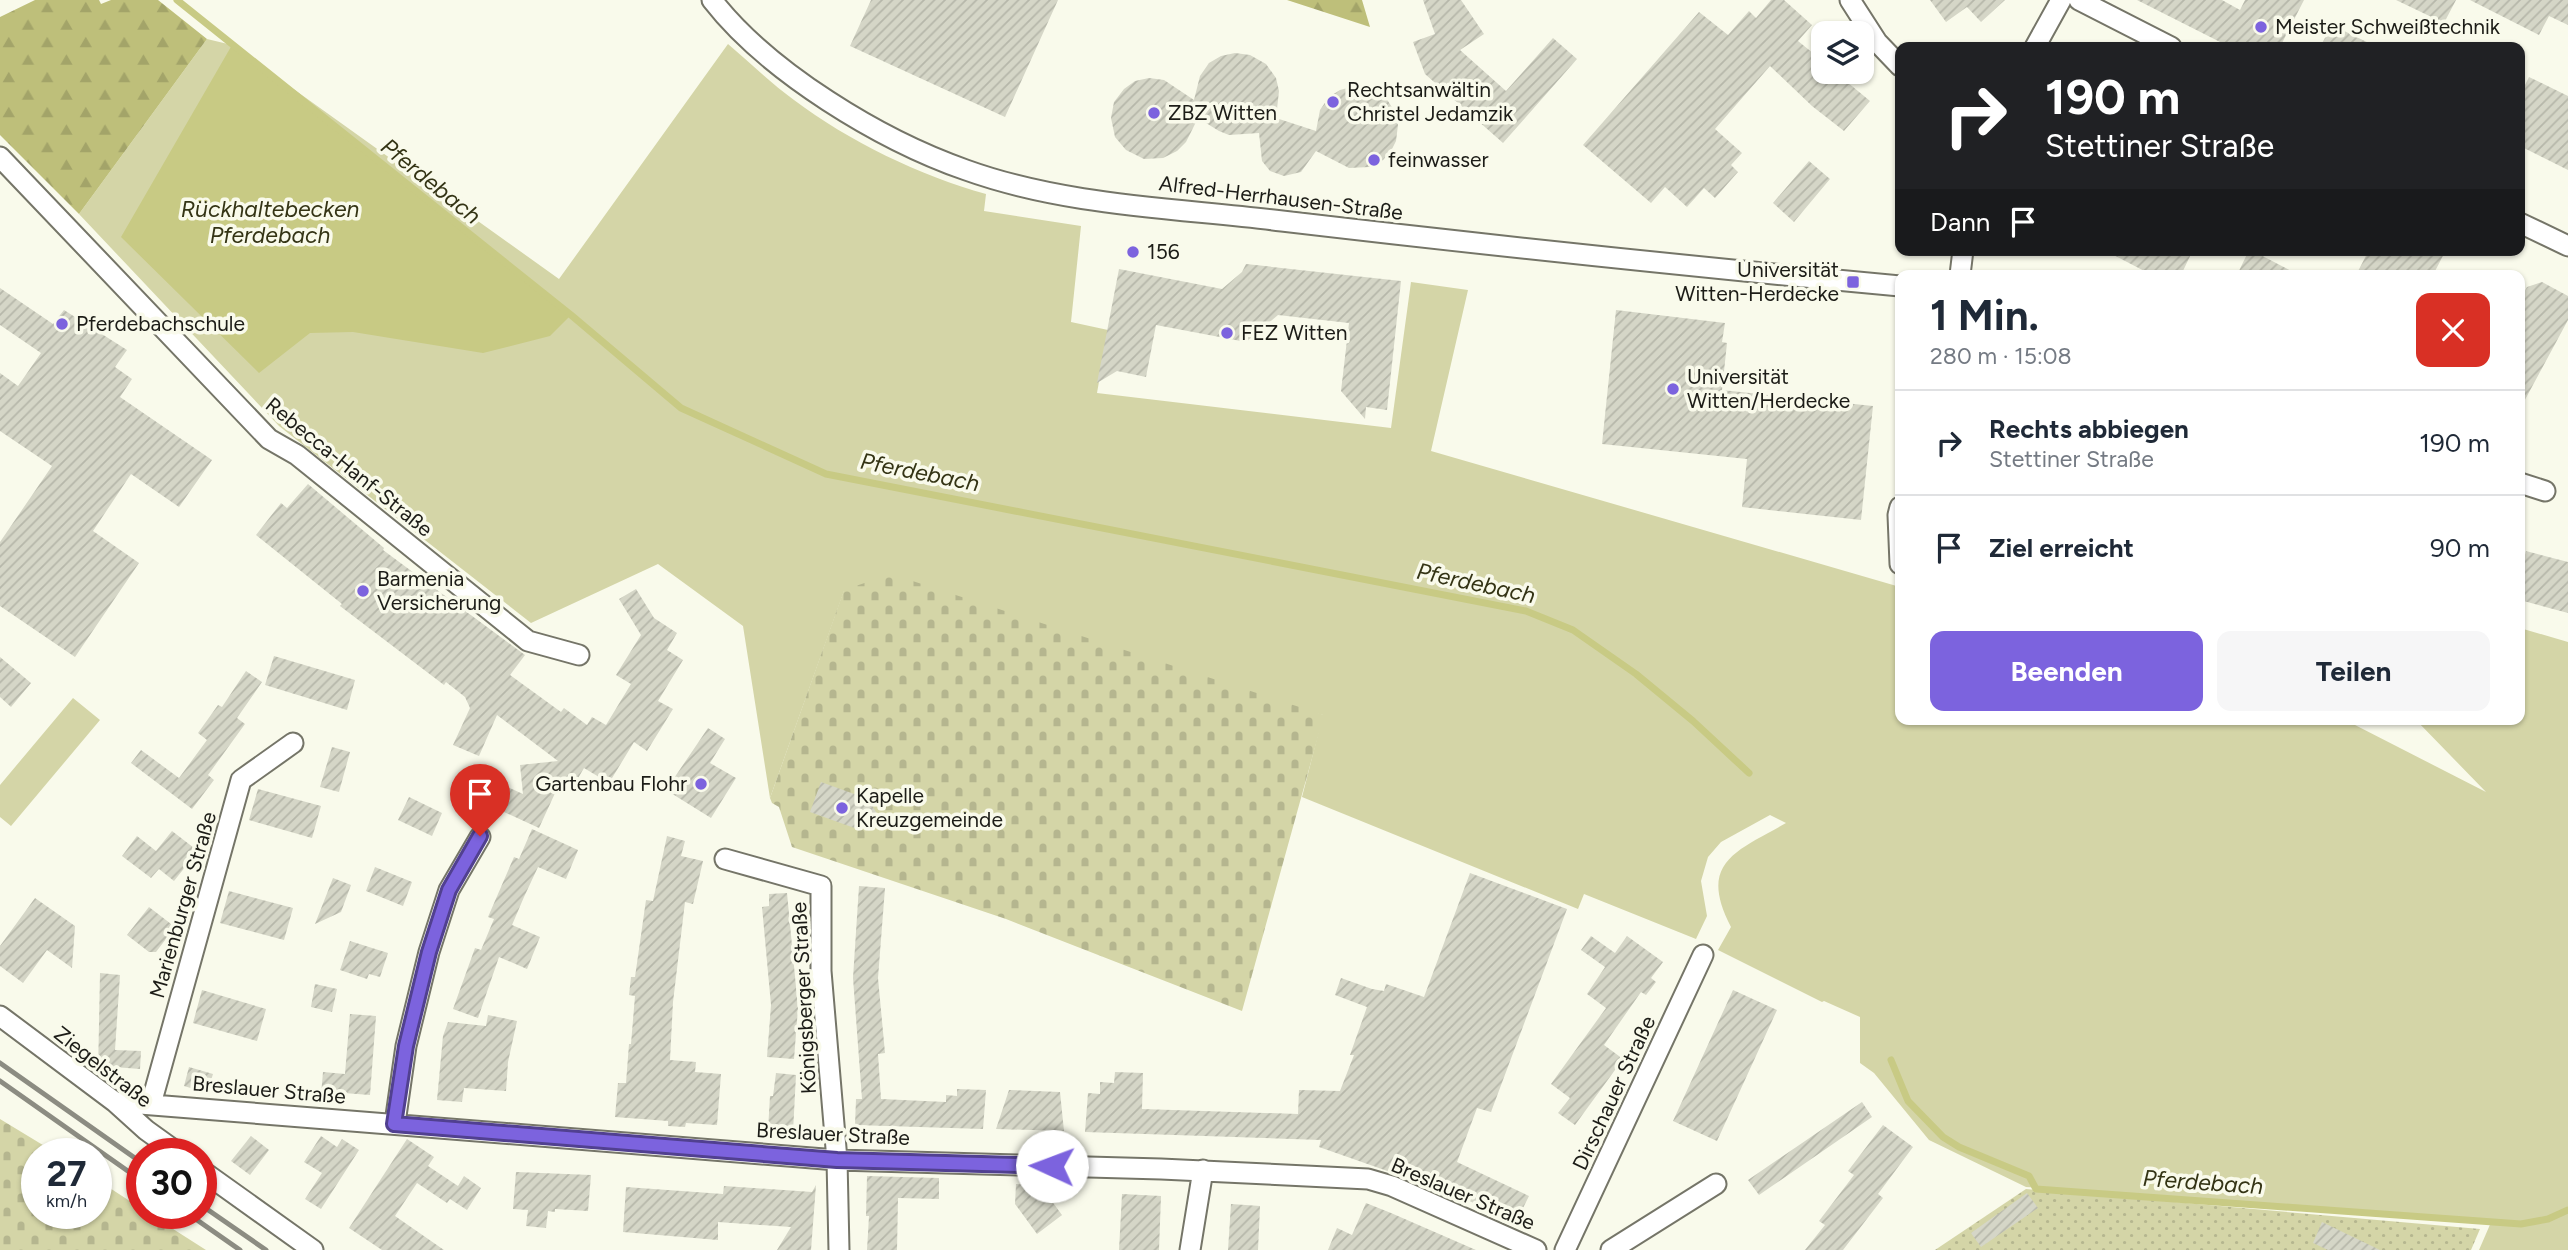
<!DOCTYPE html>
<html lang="de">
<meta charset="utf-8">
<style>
body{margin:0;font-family:Figtree,sans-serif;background:#f6f6f7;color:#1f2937;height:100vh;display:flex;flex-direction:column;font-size:26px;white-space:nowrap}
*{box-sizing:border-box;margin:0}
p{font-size:23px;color:#747a83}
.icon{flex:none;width:38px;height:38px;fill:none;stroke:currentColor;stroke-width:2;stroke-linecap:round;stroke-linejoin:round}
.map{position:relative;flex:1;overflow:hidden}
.details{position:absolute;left:1895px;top:270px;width:630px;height:455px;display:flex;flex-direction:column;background:#fff;border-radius:14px;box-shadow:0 2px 5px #0004}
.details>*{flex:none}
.banner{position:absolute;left:1895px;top:42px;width:630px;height:214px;border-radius:14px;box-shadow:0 2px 5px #0004;background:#202124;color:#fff;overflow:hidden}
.fabs{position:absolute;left:1811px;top:21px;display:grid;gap:14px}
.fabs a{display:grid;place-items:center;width:63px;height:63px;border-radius:14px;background:#fff;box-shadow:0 2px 5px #0004;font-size:35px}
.speed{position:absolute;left:21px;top:1138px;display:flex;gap:14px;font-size:35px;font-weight:700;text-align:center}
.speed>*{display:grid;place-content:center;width:91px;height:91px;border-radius:50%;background:#fff;box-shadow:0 2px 5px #0004;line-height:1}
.speed small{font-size:18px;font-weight:400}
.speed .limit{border:10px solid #d22;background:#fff;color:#111}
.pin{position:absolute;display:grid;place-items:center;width:60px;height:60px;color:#fff;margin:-72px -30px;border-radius:50% 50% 50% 0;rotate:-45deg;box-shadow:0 0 7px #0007}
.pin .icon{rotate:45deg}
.me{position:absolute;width:77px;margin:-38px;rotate:272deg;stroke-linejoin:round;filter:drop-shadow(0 0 5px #0008)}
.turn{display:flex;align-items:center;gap:24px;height:147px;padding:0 35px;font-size:32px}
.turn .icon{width:91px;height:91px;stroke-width:2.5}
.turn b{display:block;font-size:49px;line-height:60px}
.then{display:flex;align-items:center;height:66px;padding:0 35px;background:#0003;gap:14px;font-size:26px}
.round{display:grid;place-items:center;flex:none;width:74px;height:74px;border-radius:14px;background:#f6f6f7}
.head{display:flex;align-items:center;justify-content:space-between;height:119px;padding:0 35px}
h1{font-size:42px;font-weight:700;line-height:52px}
.button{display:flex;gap:14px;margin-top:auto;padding:14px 35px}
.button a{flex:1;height:80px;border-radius:14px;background:#7c63de;color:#fff;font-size:28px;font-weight:700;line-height:80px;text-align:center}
.button a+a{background:#f6f6f7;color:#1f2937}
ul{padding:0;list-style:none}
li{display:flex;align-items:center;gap:21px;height:105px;padding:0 35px;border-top:2px solid #e0e1e3}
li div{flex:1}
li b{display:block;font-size:26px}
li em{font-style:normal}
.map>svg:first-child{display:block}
.green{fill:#d4d5a7}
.forest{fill:url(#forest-firs)}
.cemetery{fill:url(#cemetery-stones)}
.garden{fill:url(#garden-dots)}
.water{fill:#c8ca84}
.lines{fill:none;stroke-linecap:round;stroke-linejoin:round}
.stream{stroke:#c8ca84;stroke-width:7}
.building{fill:url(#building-hatch)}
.minor-casing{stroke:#757568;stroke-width:23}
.minor{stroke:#fff;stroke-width:19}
.rail{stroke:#8c8c82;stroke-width:5}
.route-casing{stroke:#514090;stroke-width:18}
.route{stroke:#7c63de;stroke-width:12}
.poi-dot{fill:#7c63de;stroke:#f9faeb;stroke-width:2.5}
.labels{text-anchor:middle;stroke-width:7;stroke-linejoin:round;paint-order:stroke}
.poi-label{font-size:21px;fill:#1c1c17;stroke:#f9faeb;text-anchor:start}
.street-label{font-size:21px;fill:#1c1c17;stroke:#f9faeb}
.water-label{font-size:23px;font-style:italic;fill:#343415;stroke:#f9faeb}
</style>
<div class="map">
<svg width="2568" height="1250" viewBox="0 0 2568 1250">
<defs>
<pattern id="forest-firs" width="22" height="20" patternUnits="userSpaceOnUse" patternTransform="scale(1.75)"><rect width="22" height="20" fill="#bebf7a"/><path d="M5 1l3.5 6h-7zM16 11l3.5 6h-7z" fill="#a3a469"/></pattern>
<pattern id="cemetery-stones" width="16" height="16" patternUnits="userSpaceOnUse" patternTransform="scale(1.75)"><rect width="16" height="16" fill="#d4d5a7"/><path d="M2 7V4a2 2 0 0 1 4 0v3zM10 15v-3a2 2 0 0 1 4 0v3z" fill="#b5b68f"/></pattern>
<pattern id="garden-dots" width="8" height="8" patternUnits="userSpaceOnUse" patternTransform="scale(1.75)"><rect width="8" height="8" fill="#d4d5a7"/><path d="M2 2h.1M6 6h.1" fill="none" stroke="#b5b68f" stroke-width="1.8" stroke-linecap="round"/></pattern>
<pattern id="building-hatch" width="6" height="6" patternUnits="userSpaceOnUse" patternTransform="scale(1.75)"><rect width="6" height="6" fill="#d5d6c7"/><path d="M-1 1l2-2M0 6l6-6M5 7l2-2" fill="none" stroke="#b6b7aa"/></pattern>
</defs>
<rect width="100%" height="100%" fill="#f9faeb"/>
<!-- green -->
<path class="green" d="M207,39L232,45L559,279L728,44C750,63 771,83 794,100C848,141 921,176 986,194L984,211L1081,226L1071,322L1108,330L1097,393L1391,428L1411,282L1468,290L1431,451L1900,587V719H2329L2355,725L2486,792L2415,719H2520V628L2568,642V1250H2479L2492,1220L2026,1187L1929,1140L1874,1073L1860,1063V1017L1824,1001L1822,1002L1718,950L1731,927C1697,862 1737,851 1786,823L1770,815L1721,842L1708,857L1701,881L1707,916L1696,939L1584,894L1578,909L1302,797L1323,715L844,591L770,798L743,626L658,564L531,623L279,426L79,214Z
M73,698L100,720L11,826L0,817V785Z"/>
<!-- forest -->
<path class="forest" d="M35,0H99L101,4L111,0H158L207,39L79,214L0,135V17Z
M1287,0H1362L1370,27Z"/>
<!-- cemetery -->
<path class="cemetery" d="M891,574L1324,715L1242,1011L1006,919L792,847L779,807L772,803L770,798L844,590Z
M0,1119L56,1153H37V1213H96V1179L142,1209V1213H148L206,1250H0Z"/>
<!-- garden -->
<path class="garden" d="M2026,1189L2480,1229L2471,1250H1935Z"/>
<!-- water -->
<path class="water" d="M232,45L571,315L550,336L483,353L353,332L310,333L259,373L121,237Z"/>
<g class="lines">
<!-- stream -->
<path class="stream" d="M177,0L571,315L681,408L826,474L1526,611L1573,630L1636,674L1693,721L1749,773
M1891,1060L1908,1101L1943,1137L1959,1147L2029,1176L2036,1189L2521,1224L2548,1219L2568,1210"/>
</g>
<!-- building -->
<path class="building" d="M871,0H1058L1005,117L850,46Z
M1423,0H1461L1484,34L1460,50L1506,91L1553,38L1577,59L1503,143L1425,74L1413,42L1435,34Z
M1771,0H1784L1812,25L1798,41L1824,62V72H1835L1870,101L1844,131L1812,106L1770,66L1715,129L1742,153L1731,165L1738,172L1715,198L1704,188L1687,207L1665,187L1651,203L1583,145L1699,12L1728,35L1749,11L1756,18Z
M1930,0H2005L1981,22L1967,7L1946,22Z
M2137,0H2222L2240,10L2245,0H2304L2280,47H2230Z
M2396,0H2456L2444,23Z
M2470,0H2568V25L2549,16L2539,35Z
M2332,25L2377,47H2320Z
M1235,53L1250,55L1266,64L1276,78L1279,91L1276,118L1316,131L1320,110L1329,97L1340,90L1355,86L1370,88L1386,98L1395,112L1398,125L1396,141L1391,151L1383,160L1369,167L1349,168L1316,151L1301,172L1284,176L1270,171L1262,161L1259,133L1229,135L1219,131L1198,118L1186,142L1177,151L1163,158L1144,159L1126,150L1115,137L1111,118L1114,102L1124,89L1135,81L1149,78L1164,80L1194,100L1200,76L1209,63L1221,56Z
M2529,77L2568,96V170L2520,146V95Z
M1809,161L1830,179L1794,222L1773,203Z
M2104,250H2193L2181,275H2152Z
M2249,250H2251L2299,275H2237Z
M2369,250H2446L2433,275H2356Z
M1246,264L1401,281L1387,410L1366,407L1365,419L1341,391L1349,323L1278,315L1246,342L1156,325L1146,377L1117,371L1097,383L1119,269L1222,289L1242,272Z
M2542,282L2568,296V320L2520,409V300L2527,287Z
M0,288L53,324L64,310L127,350L115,367L132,379L120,397L212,460L179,507L131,474L93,531L139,563L75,657L0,606V542L52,466L0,431V373L18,386L41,353L0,325Z
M1616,310L1725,323L1722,342L1727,343L1722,390L1873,406L1861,520L1742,507L1747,459L1602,444Z
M308,484L384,548L383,550L525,655L510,675L561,712L564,708L587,725L592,717L606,725L631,684L616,675L641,635L619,599L636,589L654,618L677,633L667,650L683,660L658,701L673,709L647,751L634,742L609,783L584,768L574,785L562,778L539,828L467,795L477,773L523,794L520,765L558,761L497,715L479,756L453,745L470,708L465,697L446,682L444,685L340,606L342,604L256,535L281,503L287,508Z
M2526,551L2568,562V613L2520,600V573Z
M274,656L355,680L347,710L265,685Z
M0,657L31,683L11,707L0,697Z
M246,671L262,682L237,718L245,724L208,775L214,780L192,809L131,763L141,750L179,778L207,740L198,733L218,705L222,707Z
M708,728L725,739L710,763L736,778L711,818L666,790Z
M332,747L350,752L339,792L320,787Z
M821,782L868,799L876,812L871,824L860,830L810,812Z
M258,789L321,806L312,838L249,820Z
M409,797L442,813L432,836L398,820Z
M532,829L578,850L566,879L538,867L524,897L512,925L540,937L527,969L499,957L478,1018L453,1009L475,948L481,950L494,919L488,917L514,857L519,859Z
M172,831L198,851L174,881L159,869L151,878L122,856L137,836L156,851Z
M667,836L685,841L681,856L703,861L693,904L685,902L673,1002L670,1060L696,1062L695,1072L721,1074L717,1125L686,1123L685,1127L668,1126V1121L615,1117L618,1083H626L629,1044H631L635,996L629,995L631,977H635L646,900L653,901Z
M375,867L412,882L403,906L366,891Z
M1470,873L1567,909L1491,1112L1477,1108L1457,1162L1529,1196L1521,1212L1504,1205L1500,1215L1454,1194L1455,1191L1398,1170L1396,1174L1319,1147L1321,1140L1085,1132L1088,1093L1100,1094V1082L1114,1083L1115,1072L1143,1073L1142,1109L1298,1114L1299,1090L1340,1091L1354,1055H1350L1367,1007L1335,995L1341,978L1372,989L1384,991L1386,984L1424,997Z
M333,878L351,885L341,912L315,924Z
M859,886L885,888L878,978L885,1053L878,1054L881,1099L946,1102V1095L957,1096V1089L986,1090L983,1129L855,1125L856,1099H862L853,978Z
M229,891L293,908L284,940L220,923Z
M787,893L798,1008L794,1059L767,1057L771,1005L762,907L769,906V894Z
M35,898L75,926L72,968L47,950L23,983L0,966V946Z
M149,907L175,927L156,952H149L127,935Z
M1591,936L1615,953L1627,936L1663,962L1651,978L1656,982L1646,995L1641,992L1604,1045L1623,1059L1575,1125L1558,1113L1570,1098L1551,1084L1606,1008L1587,994L1605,967L1581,950Z
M350,941L388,953L380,977L369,974L367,979L340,970Z
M100,973L120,975L115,1050L141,1051L140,1069L114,1067L113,1085L98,1074Z
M315,984L337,989L332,1012L311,1007Z
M202,990L266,1009L257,1041L193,1023Z
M1733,990L1777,1010L1717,1141L1673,1121Z
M350,1014L376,1016L370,1095L344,1093L343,1097L321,1095L323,1072L345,1074Z
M488,1015L517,1021L508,1062L506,1091L464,1088L462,1102L437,1100L443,1036L448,1022L486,1026Z
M189,1067L213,1074L207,1093L184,1086Z
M776,1073L796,1075L793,1132L768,1130L770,1096H773Z
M1009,1090L1060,1092L1064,1131L996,1129Z
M1862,1102L1872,1117L1759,1195L1748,1180Z
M1883,1125L1913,1147L1878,1194L1883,1198L1843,1250H1805L1825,1225L1819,1221L1854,1175L1848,1171Z
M251,1136L269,1150L250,1175L231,1161Z
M321,1136L337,1147L342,1139L359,1150L321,1209L305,1199L322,1173L304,1162Z
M407,1139L434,1157L428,1166L458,1186L464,1176L481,1188L467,1210L450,1199L447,1203L417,1183L395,1216L444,1250H382L349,1228Z
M516,1172L591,1175L588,1211L555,1209V1212L548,1211L546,1228L526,1226L528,1210L513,1209Z
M867,1176L939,1178V1199L898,1198L897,1250H867L869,1216H866Z
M1016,1184L1040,1185L1062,1215L1037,1234L1015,1204Z
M816,1185L811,1250H777L791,1227L718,1222V1240L623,1232L626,1187L723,1194L724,1186L812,1192Z
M2027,1193L2038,1208L1981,1247L1971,1233Z
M1122,1194L1161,1196L1159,1250H1119Z
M1366,1203L1391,1213L1476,1250H1328L1337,1228L1352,1235Z
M1231,1204L1260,1206L1258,1250H1228Z
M2322,1222L2380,1250H2328L2313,1243Z"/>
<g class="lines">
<!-- minor casing -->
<g class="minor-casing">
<path id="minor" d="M712,0C768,72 880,140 966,170C1066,206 1177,208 1282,221C1487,245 1694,267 1900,286
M1850,0L1877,42L1900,66
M2079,0L2171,47
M2035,47L2061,0
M0,157L269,439L297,455L528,641L579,655
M2520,223L2568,246
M1960,275L1963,250
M2520,483L2545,491
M1900,507L1898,515L1900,564
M725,859L821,886V971L837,1160L839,1250
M0,1016L115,1102L146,1130L178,1153
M115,1102L837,1160L1161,1169L1368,1179L1392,1186L1536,1250
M151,1104L241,780L293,743
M395,1123L406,1046L429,952L449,890L480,837
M201,1170L313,1250
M1190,1250L1203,1170
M1565,1250L1703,955
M1611,1250L1716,1184"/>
</g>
<!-- minor -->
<use href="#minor" class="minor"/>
<!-- rail -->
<path class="rail" d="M0,1063L142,1163
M0,1081L142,1181
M201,1205L266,1250
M187,1213L240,1250"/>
</g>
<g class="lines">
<!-- route casing -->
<g class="route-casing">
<path id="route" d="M480,836L449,890L429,952L406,1046L394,1124L837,1160L1052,1166"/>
</g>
<!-- route -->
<use href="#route" class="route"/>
</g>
<!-- markers -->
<g class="poi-dot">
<circle cx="2261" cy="27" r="7"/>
<circle cx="1333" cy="102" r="7"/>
<circle cx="1154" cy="113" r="7"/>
<circle cx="1374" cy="160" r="7"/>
<circle cx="1133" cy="252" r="7"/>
<rect x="1846" y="275" width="14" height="14" rx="3.5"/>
<circle cx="62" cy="324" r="7"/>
<circle cx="1227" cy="333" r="7"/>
<circle cx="1673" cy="389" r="7"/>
<circle cx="363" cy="591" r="7"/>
<circle cx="701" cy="784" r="7"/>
<circle cx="842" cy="808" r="7"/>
</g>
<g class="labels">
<!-- poi labels -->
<g class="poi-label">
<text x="2275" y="34">Meister Schweißtechnik</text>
<text x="1347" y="97">Rechtsanwältin<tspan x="1347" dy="24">Christel Jedamzik</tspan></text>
<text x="1168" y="120">ZBZ Witten</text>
<text x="1388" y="167">feinwasser</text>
<text x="1147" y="259">156</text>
<text x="1839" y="277" text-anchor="end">Universität<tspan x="1839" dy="24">Witten-Herdecke</tspan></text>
<text x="76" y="331">Pferdebachschule</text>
<text x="1241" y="340">FEZ Witten</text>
<text x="1687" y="384">Universität<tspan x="1687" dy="24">Witten/Herdecke</tspan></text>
<text x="377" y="586">Barmenia<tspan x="377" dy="24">Versicherung</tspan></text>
<text x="687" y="791" text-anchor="end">Gartenbau Flohr</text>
<text x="856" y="803">Kapelle<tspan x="856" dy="24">Kreuzgemeinde</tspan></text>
</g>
<!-- street labels -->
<g class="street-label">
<text transform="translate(1281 198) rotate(7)" y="7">Alfred-Herrhausen-Straße</text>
<text transform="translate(349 467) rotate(39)" y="7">Rebecca-Hanf-Straße</text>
<text transform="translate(183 905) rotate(-74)" y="7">Marienburger Straße</text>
<text transform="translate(804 998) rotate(-93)" y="7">Königsberger Straße</text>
<text transform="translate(103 1067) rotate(38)" y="7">Ziegelstraße</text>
<text transform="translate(269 1090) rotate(5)" y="7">Breslauer Straße</text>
<text transform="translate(1614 1093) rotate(-65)" y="7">Dirschauer Straße</text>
<text transform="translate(833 1134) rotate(3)" y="7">Breslauer Straße</text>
<text transform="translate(1463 1194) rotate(23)" y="7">Breslauer Straße</text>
</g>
<!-- water labels -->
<g class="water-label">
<text transform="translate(431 181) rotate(39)" y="8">Pferdebach</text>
<text x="270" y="217">Rückhaltebecken<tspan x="270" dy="26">Pferdebach</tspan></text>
<text transform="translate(920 472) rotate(11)" y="8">Pferdebach</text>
<text transform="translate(1476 583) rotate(12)" y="8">Pferdebach</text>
<text transform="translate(2203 1182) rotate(4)" y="8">Pferdebach</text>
</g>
</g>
</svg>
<div class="fabs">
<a><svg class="icon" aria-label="layers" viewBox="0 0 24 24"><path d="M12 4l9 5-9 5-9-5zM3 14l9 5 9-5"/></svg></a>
</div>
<div class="speed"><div>27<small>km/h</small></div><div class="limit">30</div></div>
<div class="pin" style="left:480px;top:836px;background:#d93025"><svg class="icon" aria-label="arrive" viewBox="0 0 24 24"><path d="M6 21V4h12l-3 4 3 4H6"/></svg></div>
<svg class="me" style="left:1052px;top:1166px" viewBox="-20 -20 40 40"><circle r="19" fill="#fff"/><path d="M0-13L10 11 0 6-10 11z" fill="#7c63de"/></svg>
<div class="banner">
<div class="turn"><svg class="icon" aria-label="right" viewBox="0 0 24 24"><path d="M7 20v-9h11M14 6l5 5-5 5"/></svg><div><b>190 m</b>Stettiner Straße</div></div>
<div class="then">Dann<svg class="icon" aria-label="arrive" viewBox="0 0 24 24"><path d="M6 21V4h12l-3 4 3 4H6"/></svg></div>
</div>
<section class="details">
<div class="head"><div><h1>1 Min.</h1><p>280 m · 15:08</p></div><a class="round" style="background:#d93025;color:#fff"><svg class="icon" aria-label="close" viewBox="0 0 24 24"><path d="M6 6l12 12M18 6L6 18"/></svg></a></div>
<ul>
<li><svg class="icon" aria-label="right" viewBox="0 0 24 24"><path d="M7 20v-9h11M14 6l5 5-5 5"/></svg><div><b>Rechts abbiegen</b><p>Stettiner Straße</p></div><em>190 m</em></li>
<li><svg class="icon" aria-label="arrive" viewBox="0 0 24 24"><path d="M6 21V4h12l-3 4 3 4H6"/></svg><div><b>Ziel erreicht</b></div><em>90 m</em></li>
</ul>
<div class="button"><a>Beenden</a><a>Teilen</a></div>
</section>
</div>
